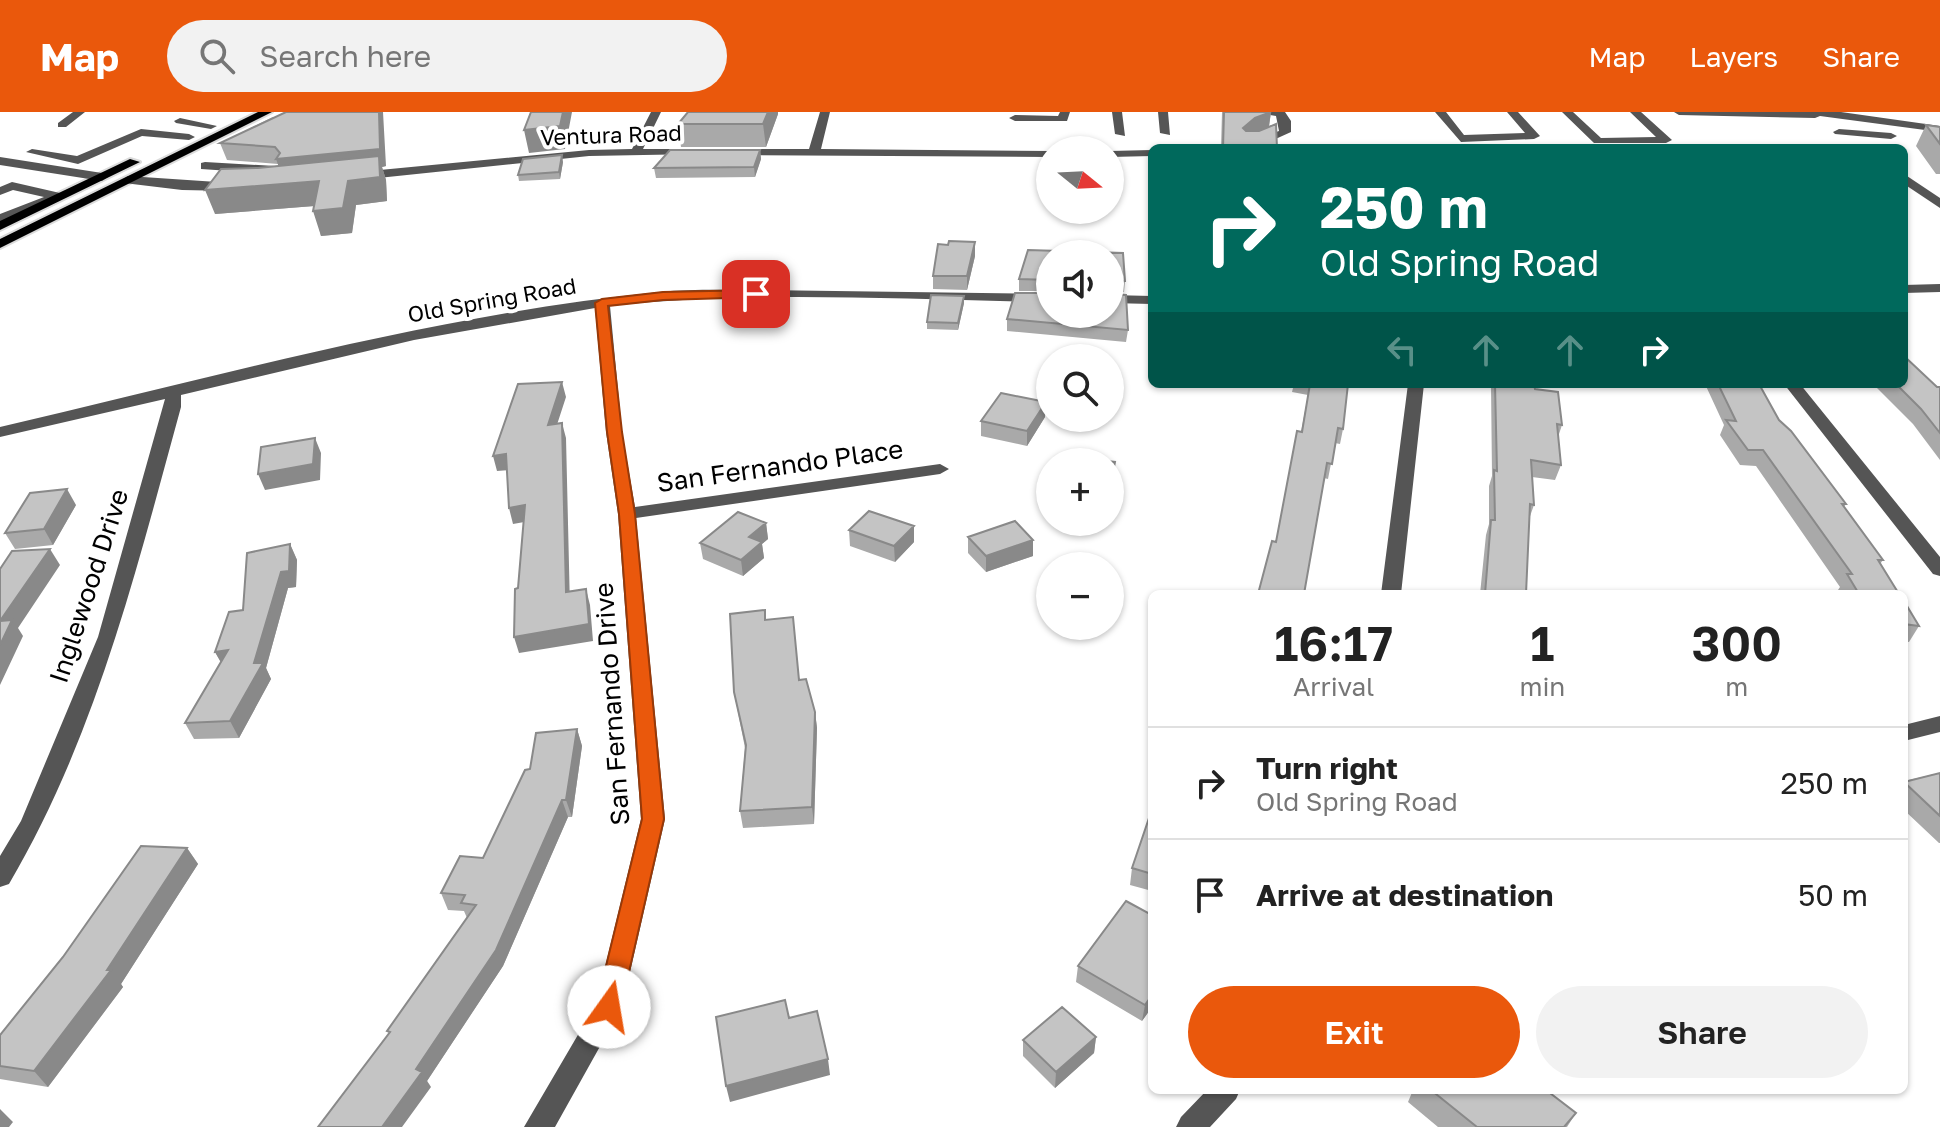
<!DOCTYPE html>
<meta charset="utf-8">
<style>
body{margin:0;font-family:"Golos Text",sans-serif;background:#f2f2f2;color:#222;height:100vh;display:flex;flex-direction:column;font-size:30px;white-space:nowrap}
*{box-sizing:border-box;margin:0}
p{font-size:26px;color:#767676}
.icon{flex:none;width:44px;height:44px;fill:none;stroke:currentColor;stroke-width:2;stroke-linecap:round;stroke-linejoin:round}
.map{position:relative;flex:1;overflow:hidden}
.sheet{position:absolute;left:1148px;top:478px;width:760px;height:504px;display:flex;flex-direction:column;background:#fff;border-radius:12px;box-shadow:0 2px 6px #0004}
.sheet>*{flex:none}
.hud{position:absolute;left:1148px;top:32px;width:760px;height:244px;border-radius:12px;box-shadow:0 2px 6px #0004;background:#00695c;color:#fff;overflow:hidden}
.needle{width:52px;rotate:108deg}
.fabs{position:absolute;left:1036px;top:24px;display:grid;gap:16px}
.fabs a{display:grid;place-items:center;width:88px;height:88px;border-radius:50%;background:#fff;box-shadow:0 2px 6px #0004;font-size:40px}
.pin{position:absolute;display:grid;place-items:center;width:68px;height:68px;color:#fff;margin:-34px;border-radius:16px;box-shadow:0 4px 12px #0006}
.me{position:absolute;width:88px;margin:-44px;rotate:13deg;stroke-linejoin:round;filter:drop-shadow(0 0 6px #0008)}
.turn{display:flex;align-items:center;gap:28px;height:168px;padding:0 40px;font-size:36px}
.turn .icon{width:104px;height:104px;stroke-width:2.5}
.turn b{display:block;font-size:56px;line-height:68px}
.lanes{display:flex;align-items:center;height:76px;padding:0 40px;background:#0003;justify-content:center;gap:40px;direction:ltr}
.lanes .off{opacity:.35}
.eta{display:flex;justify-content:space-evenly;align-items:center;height:136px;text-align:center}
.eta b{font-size:48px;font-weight:600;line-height:56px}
.cta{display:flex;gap:16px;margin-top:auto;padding:16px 40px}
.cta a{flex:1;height:92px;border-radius:48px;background:#ea580c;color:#fff;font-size:32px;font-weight:600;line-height:92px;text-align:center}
.cta a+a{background:#f2f2f2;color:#222}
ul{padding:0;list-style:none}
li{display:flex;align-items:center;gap:24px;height:112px;padding:0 40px;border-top:2px solid #e0e0e0}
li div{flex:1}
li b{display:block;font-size:30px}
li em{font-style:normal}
header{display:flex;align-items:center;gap:48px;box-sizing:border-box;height:112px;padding:0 40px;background:#ea580c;color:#fff}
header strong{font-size:38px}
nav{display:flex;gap:44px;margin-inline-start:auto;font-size:28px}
.search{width:560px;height:72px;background:#f2f2f2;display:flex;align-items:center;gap:20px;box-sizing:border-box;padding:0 28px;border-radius:44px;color:#767676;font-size:30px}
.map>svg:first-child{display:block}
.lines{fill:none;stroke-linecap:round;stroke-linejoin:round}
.major-casing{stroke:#dbdbdb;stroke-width:4}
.minor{fill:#555;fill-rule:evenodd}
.major{fill:#000;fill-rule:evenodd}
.wall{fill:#a9a9a9}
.shaded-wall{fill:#898989}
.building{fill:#c4c4c4;stroke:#898989;stroke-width:2}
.route{fill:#ea580c;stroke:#983908;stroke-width:2}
.labels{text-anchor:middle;stroke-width:8;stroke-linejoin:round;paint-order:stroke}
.far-street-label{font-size:22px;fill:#000;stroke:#fff}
.street-label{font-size:26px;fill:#000;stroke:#fff}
</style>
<header>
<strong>Map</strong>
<div class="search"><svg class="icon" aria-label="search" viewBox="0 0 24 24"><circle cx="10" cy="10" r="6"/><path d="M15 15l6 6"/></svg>Search here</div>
<nav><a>Map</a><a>Layers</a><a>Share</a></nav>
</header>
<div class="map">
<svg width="1940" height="1015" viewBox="0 0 1940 1015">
<rect width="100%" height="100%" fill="#fff"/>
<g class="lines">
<!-- major casing -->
<g class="major-casing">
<path id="major" d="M258,0H272L0,136V127Z
M130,47L140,50L0,118V109Z"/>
</g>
<!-- minor -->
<path class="minor" d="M73,0H85L66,15H58V11Z
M651,0H661L643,37H694L698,38V42L589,44L359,68L353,64L359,60L589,38L632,37Z
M820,0H830L821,37L1050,39V45L734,43L728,40L734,37H809Z
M1060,0H1070L1067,9H1015L1009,6L1015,3L1058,4Z
M1112,0H1122L1125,24L1115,22Z
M1158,0H1168L1170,23L1160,21Z
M1251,0H1285L1291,9V20L1256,36H1243L1254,28L1279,19L1276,4Z
M1435,0H1446L1464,23L1525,21L1507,0H1518L1540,24L1534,27L1461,30Z
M1562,0H1573L1601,26L1656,25L1630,0H1641L1672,28L1666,31H1594Z
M1674,0H1841L1940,14V20L1820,4L1815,6L1679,3Z
M180,6L217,14L211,17L176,11L174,9Z
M141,17L189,22L195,25L189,28L142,24L78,52L26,40L32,37L77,44Z
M1839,17L1891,21L1897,24L1891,27L1835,22L1833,20Z
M1152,38V44L1110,45V39Z
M0,45L102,61L108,65L102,69L0,53Z
M205,50L275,54L281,58L275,62L201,57V51Z
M1904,62L1940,86V96L1904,72Z
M128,64L232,71L238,75L232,79L182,78L124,71L122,68Z
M12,70L60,81L62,84L0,110V102L44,85L13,78L0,83V75Z
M1940,172V180L1904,181V173Z
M756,178L1050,182V190C904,188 755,178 610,194L622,320L635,395L940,352L949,357L940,362L636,406L665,707L622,895L555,1015H524L596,892L641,707L618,402L606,320L595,196L414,228L181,283V295C136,459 96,624 9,772L0,775V744L21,709L98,525L165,287L0,325V315C215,265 439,202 659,180C691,177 724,178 756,178Z
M1110,183L1152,184V192L1110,191Z
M1408,272H1424L1401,482H1381Z
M1784,272H1800L1940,445V464L1933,462Z
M1940,604V620L1904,629V613Z
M1207,978H1240L1236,987L1210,1015H1176L1181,1005Z"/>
<!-- major -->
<use href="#major" class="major"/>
</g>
<!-- wall -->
<path class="wall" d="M1222,0H1271L1269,15L1277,36H1221Z
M778,2L766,35H681L678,12Z
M273,5L386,54L382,55L386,68L387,89L356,93L352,121L321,124L314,94L215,102L258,56L279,54L278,52L227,48L220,31Z
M1926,13L1940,15V62H1936L1916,34Z
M760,38L761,47L755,65L656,66L654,56Z
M563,50L560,67L519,69L518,63Z
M975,130V144L967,178L933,177V164L948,133Z
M1028,138L1123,141L1125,169L1124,180L1110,181V142H1050V179H1019V167Z
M964,191L958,218L927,217V210Z
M1007,207L1128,218L1126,230L1007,219Z
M1294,272H1348L1343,317L1340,332L1335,331L1328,367L1324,366L1276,430L1301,320L1308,283L1292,280Z
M1491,272H1534L1535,277L1562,313L1558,325L1561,353L1555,368L1532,365L1534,393L1529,407L1526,482H1480L1486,423L1489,412V374L1492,364Z
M1705,272H1759L1779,308L1846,392L1844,395L1883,448L1880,452L1899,482H1840L1838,478L1840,475L1756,354L1740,353L1720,323L1724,313Z
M1873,272H1904L1940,275V348L1913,312Z
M1045,305L1027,334L981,324V309Z
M1050,375V395H1048Z
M76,393L53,433L15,437L5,421Z
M766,411L768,427L762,432L764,446L743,464L703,447L700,431Z
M914,414V430L895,450L850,434L849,418Z
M968,425L1033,444L986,460L968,441Z
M290,432L297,448L296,475L288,476L266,556L271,567L239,626L194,627L185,611L221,550L215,540Z
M1904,489L1919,514L1909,530H1904Z
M765,498L766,508L799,568L815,600L817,616L814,712L743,716L740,699L745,636L734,580Z
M577,617L582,634L572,705H568L503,854L427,969L431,975L387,919L467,806L464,799L448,798L441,781L483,746L530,657Z
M1940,661V731H1939L1904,698V669Z
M1152,707V779L1130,773L1132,756Z
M187,736L198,752L121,872L123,875L48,975L0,967V923Z
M1152,803V895L1142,909L1076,870L1078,854Z
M1096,925L1094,941L1055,976L1023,944V928Z
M1413,978H1546L1576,1001L1567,1015H1438L1408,990Z"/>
<!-- shaded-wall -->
<path class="shaded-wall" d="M379,0H383L386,54L382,55L386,68L387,89L356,93L352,121L321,124L313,99L348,69L282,64L276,47Z
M563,0H572L565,37L529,41L524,18Z
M768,0H778V2L766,35L763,12Z
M1271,0L1268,20L1252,26L1243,16L1255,6Z
M760,38L761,47L755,65L754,55Z
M562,43L563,50L560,67L559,60Z
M319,69L327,93L215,102L205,78Z
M975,130V144L967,178V164Z
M964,184V191L958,218V211Z
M562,270L566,285L552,328L548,313Z
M1046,290L1045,305L1027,334V319Z
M562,311L566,326L570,496L566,480Z
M315,326L321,341L320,368L265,378L258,362Z
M506,342L511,358L497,359L493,344Z
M67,377L76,393L53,433L44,417Z
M525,393L530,409L513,412L509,396Z
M766,411L768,427L762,432L764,446L743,464L741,448L749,425Z
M914,414V430L895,450L894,434Z
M1033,428V444L986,460V444Z
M290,432L297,448L296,475L288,476L266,556L271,567L239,626L230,609L254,551Z
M50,437L60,453L18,516L23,524L0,573V509Z
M586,477L590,493L593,529L519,541L514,525Z
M228,538L224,556L215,540Z
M815,600L817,616L814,712L812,695Z
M577,617L582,634L572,705L566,688Z
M562,688L568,705L503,854L427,969L431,975L402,1015H382L416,957Z
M187,736L198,752L121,872L123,875L48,975L34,959L107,858Z
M1152,883V895L1142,909L1145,893Z
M1096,925L1094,941L1055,976L1056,960Z
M828,947L830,963L730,990L726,974Z
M0,997L13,1010L9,1015H0Z"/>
<!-- building -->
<path class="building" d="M286,0H379L380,37L276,47L280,41L275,35L220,31Z
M531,0H563L560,14L524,18Z
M688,0H768L763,12H678Z
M1224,0H1271L1255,6L1243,16L1246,19H1259L1276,12L1277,36H1223Z
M1926,13L1940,15V32Z
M670,38H760L754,55L654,56Z
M562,43L559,60L518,63L523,47Z
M379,44L380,65L348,69L343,96L313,99L319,69L205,78L221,57L258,56Z
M949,129L975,130L967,164H933L938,132L948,133Z
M1028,138L1123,141L1125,169H1110V142H1050V168L1019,167Z
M1015,181H1050V202H1110V182L1126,183L1128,218L1007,207Z
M931,183L964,184L958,211L927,210Z
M1904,244L1937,275H1940V321L1921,297L1896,272H1904Z
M562,270L548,313L562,311L566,480L586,477L589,512L514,525L515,477L518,476L525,393L509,396L506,342L493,344L518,272Z
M1310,272H1348L1343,317L1338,316L1332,352L1327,351L1304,482H1258L1272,429L1276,430L1297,319L1302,320Z
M1495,272H1534L1535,277L1558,280L1562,313L1557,312L1561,353L1531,348L1534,393L1530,392L1526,482H1485L1491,408H1495L1494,358L1497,359Z
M1718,272H1759L1779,308L1791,319L1846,392H1842L1883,448H1878L1899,482H1859L1847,462H1852L1763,338H1748L1726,308L1736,309Z
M1001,281L1046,290L1027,319L981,309Z
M315,326L313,352L258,362L261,335Z
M1058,344L1115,350L1110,375V350H1056Z
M67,377L44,417L5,421L30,381Z
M869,399L914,414L894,434L849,418Z
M738,400L766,411L749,425L762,430L741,448L700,431Z
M1015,409L1033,428L986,444L968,425Z
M290,432L289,459L281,460L254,551H263L230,609L185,611L228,538L215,540L229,500L243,498L247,441Z
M50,437L0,509L12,508L0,533V457L12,439Z
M1904,489L1919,514L1904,512Z
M765,498V508L793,505L799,568L806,567L815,600L812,695L740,699L746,633L734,580L730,502Z
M577,617L566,688H562L496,838L416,957L422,960L382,1015H318L390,920L387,919L476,793L461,791L465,783L441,781L460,744L483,746L525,658L530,657L536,621Z
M1940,661V704L1904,670Z
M1149,706L1152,707V762L1132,756Z
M141,734L187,736L107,858H111L34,959L0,954V923L63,845Z
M1126,789L1152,803V883L1145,893L1078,854Z
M785,888L789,906L817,899L828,947L726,974L716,905Z
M1062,895L1096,925L1056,960L1023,928Z
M1431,978H1546L1576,1001L1564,1015H1477Z"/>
<!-- route -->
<path class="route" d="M756,178L761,179V185L663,188L608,194L622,320L635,402L664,707L621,895L617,903L609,906L600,903L596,895L642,707L619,402L607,320L595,191L602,187L663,180Z"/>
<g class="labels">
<!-- far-street labels -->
<g class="far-street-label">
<text transform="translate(611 23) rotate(-2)" y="8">Ventura Road</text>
<text transform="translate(492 188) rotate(-10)" y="8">Old Spring Road</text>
</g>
<!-- street labels -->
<g class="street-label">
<text transform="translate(780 354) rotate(-8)" y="9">San Fernando Place</text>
<text transform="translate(89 474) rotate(-72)" y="9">Inglewood Drive</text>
<text transform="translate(612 592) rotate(-94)" y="9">San Fernando Drive</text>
</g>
</g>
</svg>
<div class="fabs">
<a><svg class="needle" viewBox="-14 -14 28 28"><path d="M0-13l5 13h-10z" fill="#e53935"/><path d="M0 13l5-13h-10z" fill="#767676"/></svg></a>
<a><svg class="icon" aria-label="sound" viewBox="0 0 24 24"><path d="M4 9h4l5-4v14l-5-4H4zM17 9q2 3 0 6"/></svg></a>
<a><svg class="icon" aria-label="search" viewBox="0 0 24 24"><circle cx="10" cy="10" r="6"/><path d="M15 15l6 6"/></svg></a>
<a>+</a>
<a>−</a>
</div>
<div class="pin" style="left:756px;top:182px;background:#d93025"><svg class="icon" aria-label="arrive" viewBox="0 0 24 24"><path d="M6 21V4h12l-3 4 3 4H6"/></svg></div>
<svg class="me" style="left:609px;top:895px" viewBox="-20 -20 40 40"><circle r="19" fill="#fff"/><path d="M0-13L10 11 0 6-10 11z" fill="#ea580c"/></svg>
<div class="hud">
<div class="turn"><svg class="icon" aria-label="right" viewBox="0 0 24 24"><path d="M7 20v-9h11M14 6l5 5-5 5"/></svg><div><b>250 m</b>Old Spring Road</div></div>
<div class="lanes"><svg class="icon off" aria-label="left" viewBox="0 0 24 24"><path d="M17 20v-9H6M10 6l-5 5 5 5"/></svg><svg class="icon off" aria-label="ahead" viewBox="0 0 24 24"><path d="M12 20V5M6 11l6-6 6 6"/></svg><svg class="icon off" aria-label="ahead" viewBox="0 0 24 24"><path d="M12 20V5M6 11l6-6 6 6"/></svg><svg class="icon" aria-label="right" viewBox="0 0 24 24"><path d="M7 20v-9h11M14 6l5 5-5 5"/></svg></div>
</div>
<section class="sheet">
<div class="eta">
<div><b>16:17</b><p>Arrival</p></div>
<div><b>1</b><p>min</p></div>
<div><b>300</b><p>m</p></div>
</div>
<ul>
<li><svg class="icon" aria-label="right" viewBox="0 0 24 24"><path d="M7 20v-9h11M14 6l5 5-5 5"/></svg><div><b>Turn right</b><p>Old Spring Road</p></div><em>250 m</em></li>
<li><svg class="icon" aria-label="arrive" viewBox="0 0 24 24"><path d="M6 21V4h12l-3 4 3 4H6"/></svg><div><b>Arrive at destination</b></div><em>50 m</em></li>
</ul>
<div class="cta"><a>Exit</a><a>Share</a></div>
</section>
</div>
